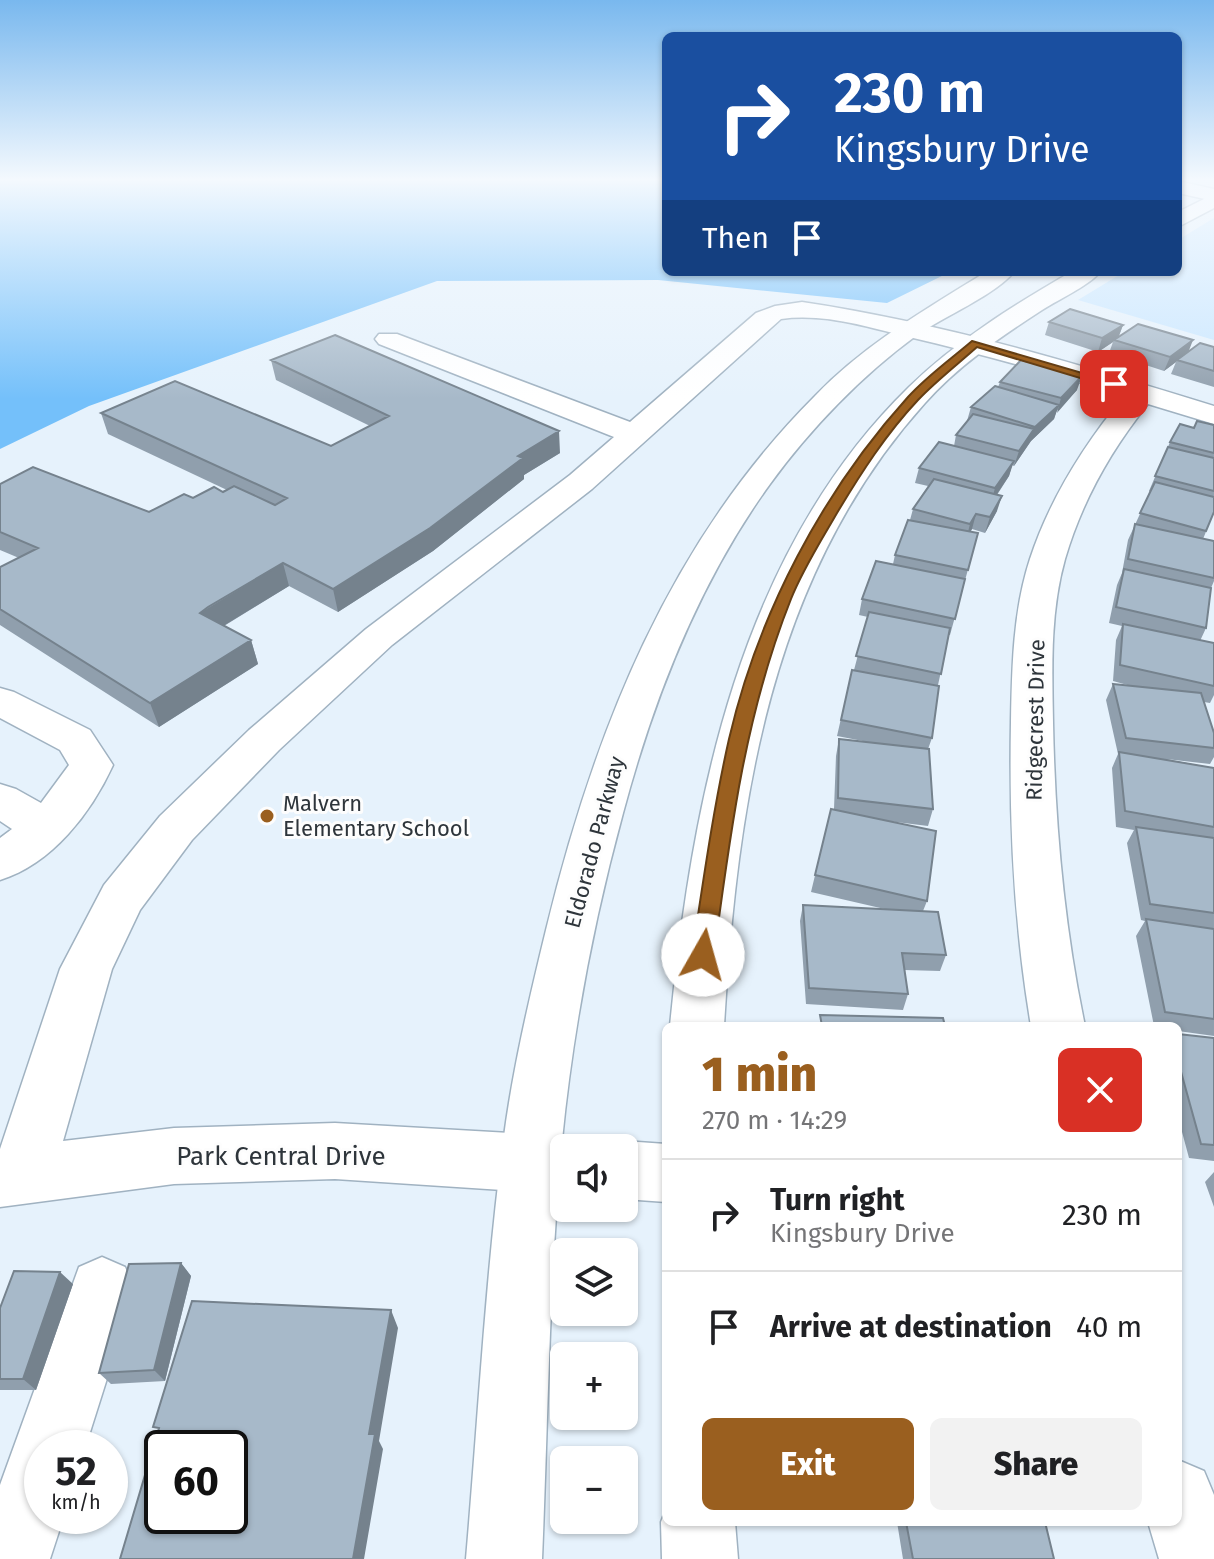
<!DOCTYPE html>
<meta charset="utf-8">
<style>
body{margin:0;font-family:"Fira Sans",sans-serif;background:#f2f2f2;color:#202124;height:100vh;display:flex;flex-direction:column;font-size:30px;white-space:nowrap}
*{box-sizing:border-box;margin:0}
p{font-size:26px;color:#757577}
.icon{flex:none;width:44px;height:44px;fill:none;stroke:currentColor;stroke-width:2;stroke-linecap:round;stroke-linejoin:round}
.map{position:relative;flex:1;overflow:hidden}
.drawer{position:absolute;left:662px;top:1022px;width:520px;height:504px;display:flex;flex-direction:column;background:#fff;border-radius:12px;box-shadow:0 2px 6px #0004}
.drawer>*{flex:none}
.guide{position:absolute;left:662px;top:32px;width:520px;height:244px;border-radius:12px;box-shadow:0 2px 6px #0004;background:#1a4fa0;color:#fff;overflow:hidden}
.fabs{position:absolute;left:550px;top:1134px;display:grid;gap:16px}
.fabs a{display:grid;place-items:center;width:88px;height:88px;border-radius:12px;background:#fff;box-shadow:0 2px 6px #0004;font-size:40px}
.speed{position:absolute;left:24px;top:1430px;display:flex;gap:16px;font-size:40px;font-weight:700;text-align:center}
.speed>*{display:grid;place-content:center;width:104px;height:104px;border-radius:50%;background:#fff;box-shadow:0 2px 6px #0004;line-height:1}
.speed small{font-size:20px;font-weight:400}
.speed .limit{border:4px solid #111;border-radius:12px;background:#fff;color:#111}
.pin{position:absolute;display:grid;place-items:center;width:68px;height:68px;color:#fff;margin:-34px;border-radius:16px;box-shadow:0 4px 12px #0006}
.me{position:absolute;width:88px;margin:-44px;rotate:7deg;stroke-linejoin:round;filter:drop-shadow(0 0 6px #0008)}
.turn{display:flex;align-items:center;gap:28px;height:168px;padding:0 40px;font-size:36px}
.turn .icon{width:104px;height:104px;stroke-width:2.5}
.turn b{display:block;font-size:56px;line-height:68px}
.then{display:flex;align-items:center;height:76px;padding:0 40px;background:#0003;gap:16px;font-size:30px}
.round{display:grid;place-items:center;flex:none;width:84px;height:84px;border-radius:12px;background:#f2f2f2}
.head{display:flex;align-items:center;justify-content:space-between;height:136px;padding:0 40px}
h1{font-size:48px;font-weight:800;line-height:60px;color:#9a5f1f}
.primary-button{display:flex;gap:16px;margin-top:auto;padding:16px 40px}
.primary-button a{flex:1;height:92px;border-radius:12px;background:#9a5f1f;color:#fff;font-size:32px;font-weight:800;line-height:92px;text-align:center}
.primary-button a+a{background:#f2f2f2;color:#202124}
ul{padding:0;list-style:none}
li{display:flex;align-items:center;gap:24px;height:112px;padding:0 40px;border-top:2px solid #e0e0e0}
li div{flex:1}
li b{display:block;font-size:30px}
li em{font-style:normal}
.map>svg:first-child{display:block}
.green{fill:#cae7ff}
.forest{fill:#74c0fa}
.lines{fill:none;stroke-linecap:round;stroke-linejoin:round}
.minor-casing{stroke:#a0b2c1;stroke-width:3}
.major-casing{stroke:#a0b2c1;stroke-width:3}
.minor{fill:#fff;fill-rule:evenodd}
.major{fill:#fff;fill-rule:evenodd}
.wall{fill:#909fad}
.shaded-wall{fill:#75828d}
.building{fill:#a7b9c9;stroke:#75828d;stroke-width:2;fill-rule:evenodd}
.route{fill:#9a5f1f;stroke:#643e14;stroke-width:2}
.poi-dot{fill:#9a5f1f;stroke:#fdfdfd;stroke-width:3}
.labels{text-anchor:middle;stroke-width:6;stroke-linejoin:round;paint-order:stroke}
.street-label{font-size:22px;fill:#2e353b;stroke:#fdfdfd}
.poi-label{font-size:22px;fill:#2e353b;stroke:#fdfdfd;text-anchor:start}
.near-street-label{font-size:26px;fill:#2e353b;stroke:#fdfdfd}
</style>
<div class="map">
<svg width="1214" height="1559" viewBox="0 0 1214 1559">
<rect width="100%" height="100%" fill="#e6f2fc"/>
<!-- green -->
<path class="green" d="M1214,218V340L1078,300L1124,272H1178V240Z"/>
<!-- forest -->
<path class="forest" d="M0,181H666V272H950L887,303L658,280L437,281L89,406L0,449Z"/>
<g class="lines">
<!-- minor casing -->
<g class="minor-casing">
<path id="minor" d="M1178,181L1214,189V201L1178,193Z
M802,302C943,323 1078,364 1214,406V424L1148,404C1111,450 1082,501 1065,559C1050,612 1052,668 1053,723C1055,825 1064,926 1085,1026H1031C1014,925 1009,824 1011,722C1012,667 1013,611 1030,559C1050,498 1084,445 1124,396C1053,374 982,354 909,337C868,327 824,313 781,319L592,489L392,645L279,750L192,840L140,910L112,969L63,1141L174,1128L335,1123L564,1136L587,1148H564V1194L335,1179L174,1184L0,1207V1149L60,969L104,885L160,816L249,730L366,629L570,475L614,437L379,344L375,339L379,334H397L630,422L756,313L775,306Z
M0,688L14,692L90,730L113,765C91,813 52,864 0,880V838L12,829L0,821V784L16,789L41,803L69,765L60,750L0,718Z
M624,1141L666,1144V1202L624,1199V1148H606Z
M102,1257L125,1267L135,1290L85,1448H42V1516H64L50,1559H0V1485L79,1267Z
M1178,1460L1204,1471L1214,1495V1559H1159L1148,1522H1178Z"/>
</g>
<!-- major casing -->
<g class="major-casing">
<path id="major" d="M1214,194V208L1178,227V212Z
M986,272H1014C995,295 943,317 917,335C862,375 810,429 770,484C699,582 654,697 623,813C594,919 573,1030 562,1140C549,1279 548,1419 542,1559H466C478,1421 485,1282 503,1144C512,1072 529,1000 546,930C594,732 669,542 815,396C864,345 926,309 986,272Z
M1071,272H1100C1089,286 1055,301 1039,312C999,338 957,367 925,403C770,575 737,803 724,1026H670C692,800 739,553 909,387C956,341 1014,305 1071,272Z
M666,1509V1522H735L738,1559H662L661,1522Z"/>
</g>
<!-- minor -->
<use href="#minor" class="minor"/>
<!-- major -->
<use href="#major" class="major"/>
</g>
<!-- wall -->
<path class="wall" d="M1049,322L1123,325L1119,336L1189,351L1214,347V387L1171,374L1176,362L1164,371L1109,353L1113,342L1098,352L1045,335Z
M271,360L560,453L524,475V479L433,551L338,612L289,586L224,626L251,640L258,664L159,727L0,625V567L19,558L0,550V484L149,512L193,498L227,490L108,434L101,413L331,446L370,426L276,380Z
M1000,382L1077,390L1056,412L1054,419L1031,441L1014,466L1012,465L1009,476L997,495V511L985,533L972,529L970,532L978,533L950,635H949L938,685L932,738L928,749L933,809L928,826L888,821L927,901L923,911L946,955L940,971L904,970L908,994L903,1010L806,1004L800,921L803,905L889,910L811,892L831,809H834L836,756L839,739L868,742L837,736L852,670H854L868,617L859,615L862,599L893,564L895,555L910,520L913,509L928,486L915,483L919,468L954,446L956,435L967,421L971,407L998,387Z
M1214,425V512L1203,539L1214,541V581L1211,588L1206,628L1200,641L1214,643V695L1210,703L1204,702L1214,733V757L1210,764L1166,759L1214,768V1036L1178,1031V1026H1154L1136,936L1145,921L1141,920L1127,843L1134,830L1116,827L1112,768L1118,754L1106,700L1113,684L1131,686L1113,681L1116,640L1122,626L1109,623L1117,585L1122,573L1128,540L1150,492L1149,491L1170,442L1194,428Z
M1178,1034L1214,1038V1161L1189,1158L1178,1117Z
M1214,1172V1207L1205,1182Z
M181,1263L191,1276L165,1381L111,1384L99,1373Z
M73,1284L36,1390H0V1308Z
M897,1522H1045L1054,1559H903Z"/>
<!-- shaded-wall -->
<path class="shaded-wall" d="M1123,325L1118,338L1114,340L1113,342L1098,352L1102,338Z
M1193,340L1188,353L1177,360L1176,362L1164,371L1170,357Z
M1082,376L1077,390L1057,413L1061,398Z
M1059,405L1054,419L1031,441L1014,466L1019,451L1035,427Z
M559,431L560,453L524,475V479L433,551L338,612L333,589L518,456Z
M1014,461L1009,476L991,503L995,488Z
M1002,496L997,511L985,533L990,517Z
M976,514L972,529L966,540L970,524Z
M283,563L289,586L215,631L200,613Z
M251,640L258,664L159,727L150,703Z
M181,1263L191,1276L165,1381L154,1370Z
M60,1272L73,1284L36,1390L23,1379Z
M391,1310L398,1328L379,1441L383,1449L364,1559H353L369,1434Z"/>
<!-- building -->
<path class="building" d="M1070,309L1123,325L1102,338L1049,322Z
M1138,324L1193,340L1170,357L1114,340Z
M335,335L559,431L518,456L523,458L430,528L333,589L283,563L208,607L200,613L251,640L150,703L0,609V567L38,548L0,532V484L33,467L149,512L184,494L193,498L214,487L223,492L234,486L275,505L287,498L101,413L175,381L331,446L389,416L271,360Z
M1200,343L1214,347V371L1177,360Z
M1021,360L1082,376L1061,398L1000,382Z
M995,386L1059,405L1035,427L971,407Z
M973,414L1034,429L1019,451L956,435Z
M1197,421L1214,425V453L1170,442L1180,424L1194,428Z
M939,442L1014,461L995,488L919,468Z
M1168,447L1214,458V491L1155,476Z
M934,479L1002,496L990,517L976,514L970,524L913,509Z
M1155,482L1214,497V512L1206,531L1140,513Z
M908,520L978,533L968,570L895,555Z
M1135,524L1214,541V578L1128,559Z
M876,561L965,579L955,619L862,599Z
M1124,569L1211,588L1206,628L1116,607Z
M869,612L950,628L941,674L856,656Z
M1123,624L1214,643V686L1120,665Z
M852,670L939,686L932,738L841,720Z
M1113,684L1201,693L1214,733V748L1126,738Z
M839,739L929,749L933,809L838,798Z
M1119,752L1214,768V827L1125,811Z
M831,809L936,831L927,901L815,875Z
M1136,827L1214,838V913L1150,904Z
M803,905L938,912L946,955L902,953L908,994L809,988Z
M1146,919L1214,929V1019L1165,1012Z
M820,1015L943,1018L945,1026H822Z
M1178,1034L1214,1038V1145L1201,1144L1178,1061Z
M181,1263L154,1370L99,1373L129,1264Z
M14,1271L60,1272L23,1379H0V1308Z
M192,1301L391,1310L369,1434H375L353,1559H120L159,1428L153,1427ZM162,1448H230V1516H162Z
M906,1522H1045L1054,1559H913Z"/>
<!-- sky -->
<linearGradient id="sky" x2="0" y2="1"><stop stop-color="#79b8ee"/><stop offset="0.45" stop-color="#f4f9fe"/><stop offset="1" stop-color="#f4f9fe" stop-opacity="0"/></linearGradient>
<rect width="1214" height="399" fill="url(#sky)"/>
<!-- route -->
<path class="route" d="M972,341L1120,384L1110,387L977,347C958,364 936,381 918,400C886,434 861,473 837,513C821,541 803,569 791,599C745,714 730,834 714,955L710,962L703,964L696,962L692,955C703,883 713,810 729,739C758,614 822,492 908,397C927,376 951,359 972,341Z"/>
<!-- markers -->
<circle class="poi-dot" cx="267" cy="816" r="8"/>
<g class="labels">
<!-- street labels -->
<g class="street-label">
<text transform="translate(1035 720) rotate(-89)" y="8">Ridgecrest Drive</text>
<text transform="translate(594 842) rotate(-75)" y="8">Eldorado Parkway</text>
</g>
<!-- poi labels -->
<g class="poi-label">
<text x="283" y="811">Malvern<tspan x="283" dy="25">Elementary School</tspan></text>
</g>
<!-- near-street labels -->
<g class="near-street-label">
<text x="281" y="1165">Park Central Drive</text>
</g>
</g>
</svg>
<div class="fabs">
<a><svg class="icon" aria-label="sound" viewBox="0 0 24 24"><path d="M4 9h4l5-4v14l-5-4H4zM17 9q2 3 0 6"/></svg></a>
<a><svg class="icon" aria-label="layers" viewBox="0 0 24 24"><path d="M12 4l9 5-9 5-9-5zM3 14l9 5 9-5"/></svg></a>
<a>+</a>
<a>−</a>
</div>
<div class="speed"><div>52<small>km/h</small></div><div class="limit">60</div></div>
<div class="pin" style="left:1114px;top:384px;background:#d93025"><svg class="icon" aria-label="arrive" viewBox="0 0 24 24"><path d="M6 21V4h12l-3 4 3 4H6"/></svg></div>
<svg class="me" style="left:703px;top:955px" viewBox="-20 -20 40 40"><circle r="19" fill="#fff"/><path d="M0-13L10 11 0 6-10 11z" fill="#9a5f1f"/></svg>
<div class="guide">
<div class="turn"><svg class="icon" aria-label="right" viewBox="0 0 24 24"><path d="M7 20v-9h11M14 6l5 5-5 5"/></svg><div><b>230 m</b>Kingsbury Drive</div></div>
<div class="then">Then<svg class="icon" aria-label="arrive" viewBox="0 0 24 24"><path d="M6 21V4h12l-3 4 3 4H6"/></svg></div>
</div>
<section class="drawer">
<div class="head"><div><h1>1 min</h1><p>270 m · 14:29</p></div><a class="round" style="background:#d93025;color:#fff"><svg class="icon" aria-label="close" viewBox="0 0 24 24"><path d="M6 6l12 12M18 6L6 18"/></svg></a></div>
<ul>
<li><svg class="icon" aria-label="right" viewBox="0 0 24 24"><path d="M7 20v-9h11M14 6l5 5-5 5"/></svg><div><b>Turn right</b><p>Kingsbury Drive</p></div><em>230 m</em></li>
<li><svg class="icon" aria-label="arrive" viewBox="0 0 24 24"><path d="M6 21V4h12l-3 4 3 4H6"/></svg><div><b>Arrive at destination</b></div><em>40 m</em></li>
</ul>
<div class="primary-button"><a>Exit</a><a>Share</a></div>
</section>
</div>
